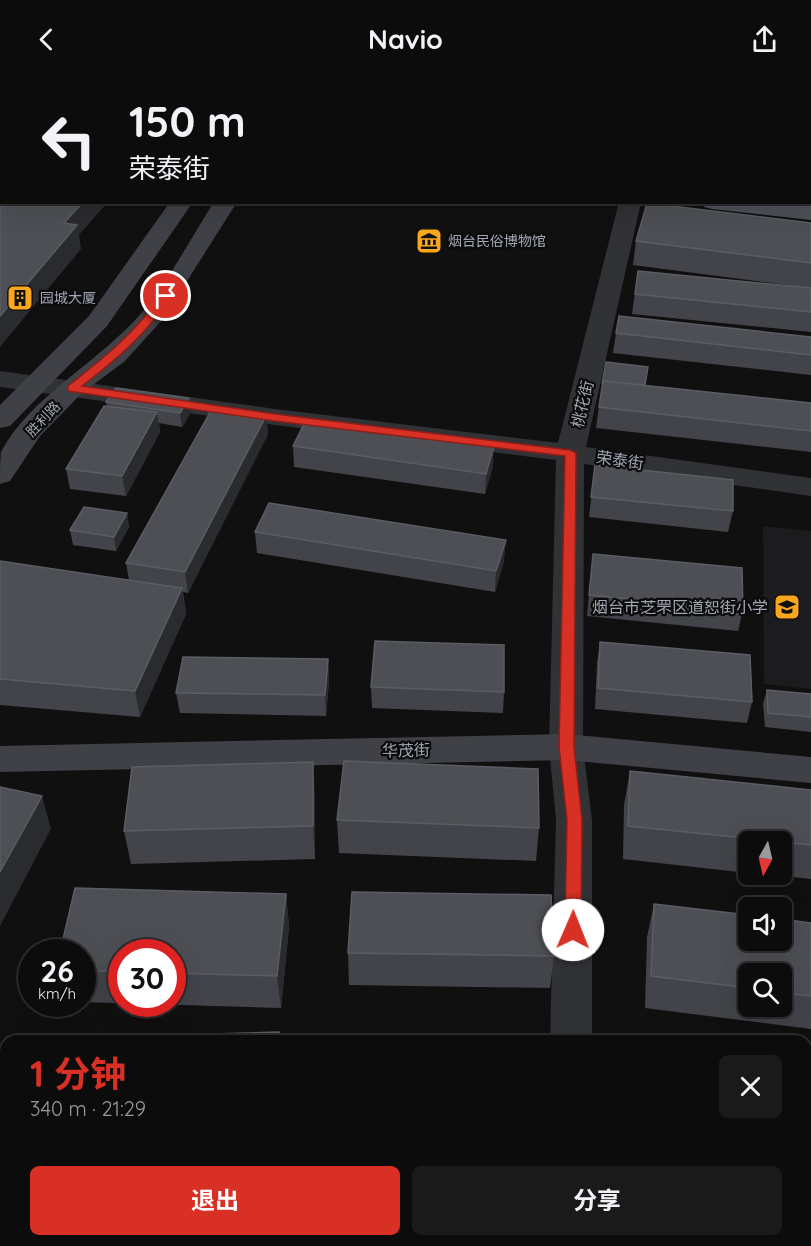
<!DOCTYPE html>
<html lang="zh">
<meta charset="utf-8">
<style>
body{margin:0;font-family:Quicksand,"Noto Sans SC",sans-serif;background:#1a1a1b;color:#f1f3f6;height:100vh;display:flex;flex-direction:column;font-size:22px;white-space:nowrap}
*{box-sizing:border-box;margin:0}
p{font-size:20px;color:#9a9b9d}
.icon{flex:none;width:33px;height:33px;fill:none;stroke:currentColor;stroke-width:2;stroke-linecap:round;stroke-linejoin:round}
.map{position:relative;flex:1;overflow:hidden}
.details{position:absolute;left:0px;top:957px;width:812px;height:212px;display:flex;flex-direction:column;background:#0c0c0d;border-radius:18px 18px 0 0;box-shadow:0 6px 24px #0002,0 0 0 2px #2c2c2e}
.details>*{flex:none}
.banner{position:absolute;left:0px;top:0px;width:812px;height:126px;box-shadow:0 6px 24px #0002,0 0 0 2px #2c2c2e;background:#0c0c0d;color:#f1f3f6;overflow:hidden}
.needle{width:39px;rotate:188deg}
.fabs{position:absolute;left:738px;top:753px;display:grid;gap:12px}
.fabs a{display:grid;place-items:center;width:54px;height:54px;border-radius:9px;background:#0c0c0d;box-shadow:0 6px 24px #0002,0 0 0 2px #2c2c2e;font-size:30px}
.speed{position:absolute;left:18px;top:861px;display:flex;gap:12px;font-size:30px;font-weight:700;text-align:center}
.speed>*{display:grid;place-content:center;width:78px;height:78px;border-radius:50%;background:#0c0c0d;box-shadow:0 6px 24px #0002,0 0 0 2px #2c2c2e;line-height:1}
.speed small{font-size:15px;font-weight:400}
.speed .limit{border:9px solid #d22;background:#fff;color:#111}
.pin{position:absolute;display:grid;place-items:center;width:51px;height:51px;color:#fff;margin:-26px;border:3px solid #fff;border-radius:50%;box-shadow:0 2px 6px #0007}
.me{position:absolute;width:66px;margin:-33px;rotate:1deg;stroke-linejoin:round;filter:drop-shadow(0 0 4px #0008)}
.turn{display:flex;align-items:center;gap:21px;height:126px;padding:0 30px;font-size:27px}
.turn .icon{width:78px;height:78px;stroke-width:2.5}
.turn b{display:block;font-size:42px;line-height:51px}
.round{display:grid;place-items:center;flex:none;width:63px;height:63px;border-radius:9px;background:#1a1a1b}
.overview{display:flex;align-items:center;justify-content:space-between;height:102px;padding:0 30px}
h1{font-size:36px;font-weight:700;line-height:45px;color:#d93025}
.button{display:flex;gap:12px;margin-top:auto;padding:12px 30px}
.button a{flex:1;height:69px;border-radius:9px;background:#d93025;color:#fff;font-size:24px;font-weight:700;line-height:69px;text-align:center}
.button a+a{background:#1a1a1b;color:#f1f3f6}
header{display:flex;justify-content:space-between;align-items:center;height:78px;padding:0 30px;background:#0c0c0d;font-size:27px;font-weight:700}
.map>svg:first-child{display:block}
.built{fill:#1c1c1e}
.green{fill:#1c241d}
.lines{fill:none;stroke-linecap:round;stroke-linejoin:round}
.street{fill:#313236;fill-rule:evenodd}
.secondary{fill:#3f4146;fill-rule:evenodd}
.primary{fill:#4c4f56;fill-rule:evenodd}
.wall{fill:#434449;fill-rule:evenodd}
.shaded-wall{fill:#2a2b2e}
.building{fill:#4d4f54;stroke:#5a5d63;stroke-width:1.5}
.route{fill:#d93025;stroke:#8d1f18;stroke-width:1.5}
.labels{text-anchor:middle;stroke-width:4.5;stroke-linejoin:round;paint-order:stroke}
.far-poi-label{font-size:14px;fill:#a0a7b3;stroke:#0b0b0c;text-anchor:start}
.far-street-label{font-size:14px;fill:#a0a7b3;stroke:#0b0b0c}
.street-label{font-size:16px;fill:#a0a7b3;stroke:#0b0b0c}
.poi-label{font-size:16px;fill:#a0a7b3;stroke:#0b0b0c;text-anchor:end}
</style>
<header><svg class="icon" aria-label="back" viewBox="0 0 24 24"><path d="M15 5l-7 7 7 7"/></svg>Navio<svg class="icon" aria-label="share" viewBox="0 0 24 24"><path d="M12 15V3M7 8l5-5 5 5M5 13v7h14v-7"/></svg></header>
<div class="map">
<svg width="811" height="1168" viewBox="0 0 811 1168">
<rect width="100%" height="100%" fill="#101011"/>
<!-- built -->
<path class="built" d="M763,448L811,453V611L764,606Z"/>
<!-- green -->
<path class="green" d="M0,0H243L2,2L1,10Z"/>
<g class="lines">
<!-- street -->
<path class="street" d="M619,124H641L586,369L811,400V418L584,386L583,669L592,742V963H550L556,742L549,669L556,382L275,347L0,309V293L275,331L558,365Z
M545,1162H591V1168H545Z"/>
<!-- secondary -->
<path class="secondary" d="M170,124H193L107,248L10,348L0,350V327L89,238Z
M214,124H237L163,241L125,283L81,316L40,358L10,403L0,406C0,397 0,382 1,374C30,318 103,282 144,232C170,200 191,160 214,124Z
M566,656L811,679V705L566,682L0,694V668Z"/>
<!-- primary -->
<path class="primary" d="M260,0H280L259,2Z
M298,0H318L297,2Z
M0,24H2V36H0Z
M701,124H778L811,128V142L712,131L704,129Z"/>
</g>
<!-- wall -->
<path class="wall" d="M383,0H481V2H383Z
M545,0H811V8H810V2H545Z
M811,145V254L632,236L638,193L810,210L633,187L636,163Z
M616,255L811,259V297L613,275Z
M602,306L645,307L811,325V374L596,350Z
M189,320L191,334L182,349L159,345L160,354L126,418L70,411L66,391L107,328L106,324Z
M268,356L188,515L183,514L186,536L140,639L0,627V483L129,502L126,485Z
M293,368L493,388L485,416L294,389Z
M595,387L733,433L728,454L589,439Z
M127,435L129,449L116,473L73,467L70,452Z
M255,454L504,483L495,514L257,475Z
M593,476L743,532L738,553L587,538Z
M600,564L752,624L747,645L595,631L597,585Z
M328,581L329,602L326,638L180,635L176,615Z
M371,609L504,614L503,635L372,630Z
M767,612L811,616V654L765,649L763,626Z
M630,693L811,712V801L766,796H782V764H748V795L623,781L624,727Z
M315,717V781L131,786L124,753Z
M337,742L539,750L536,783L339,775Z
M286,816L289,849L281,930L82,924V874ZM122,874H172V926H122Z
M654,826L811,845V951L645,930L647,859ZM748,896H782V928H748Z
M348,875L554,878L550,910L349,907Z
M806,1000H811V1119H806Z"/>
<!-- shaded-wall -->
<path class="shaded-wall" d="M83,124L107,125L79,157L81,171L0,269V238L64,145Z
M189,320L191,334L182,349L180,335Z
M157,334L160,354L126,418L122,398Z
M267,336L268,356L188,515L185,494Z
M494,368L493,388L485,416L486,396Z
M127,435L129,449L116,473L114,459Z
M506,462L504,483L495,514L496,493Z
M182,510L186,536L140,639L135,613Z
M328,581L329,602L326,638L325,617Z
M313,684L315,717V781L313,748Z
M42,718L51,751L0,848V794Z
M286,816L289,849L281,930L277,898Z"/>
<!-- building -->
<path class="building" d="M660,0H744V2H684Z
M2,81V124H83L64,145L77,147L0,238V83Z
M647,125L811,145V185L636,163Z
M638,193L811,210V234L635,216Z
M619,238L811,259V277L616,255Z
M606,284L648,289L645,307L603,303L602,306Z
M603,303L811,325V353L599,329Z
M116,310L189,320L180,335L106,324Z
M104,328L157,334L122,398L66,391Z
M213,329L267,336L185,494L126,485Z
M306,342L494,368L486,396L293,368Z
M595,387L733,402V433L591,419Z
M269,425L506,462L496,493L255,454Z
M84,429L127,435L114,459L70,452Z
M593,476L742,490L743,532L589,517Z
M0,483L182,510L135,613L0,601Z
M375,563L504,567V614L371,609Z
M600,564L750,577L752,624L598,610Z
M183,579L328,581L325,617L176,615Z
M767,612L811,616V639L768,635Z
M344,683L538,691L539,750L337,742Z
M313,684V748L124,753L132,689Z
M630,693L811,712V767L628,748Z
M0,709L42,718L0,794Z
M75,810L286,816L277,898L172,895V874H122V894L82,892V874H60Z
M352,814L551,817L554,878L348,875Z
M654,826L748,837V862H782V841L811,845V918L782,915V896H748V910L651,898Z
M279,954V963H177V957Z
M806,1000H811V1088H806Z
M167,1162V1168H0V1163Z
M208,1162H464L511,1165V1168H207Z"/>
<!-- route -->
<path class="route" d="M163,215L171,218C148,255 116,282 82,308L275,336L570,372L576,375L574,669L582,742L581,852L578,857H567L565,852L567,742L559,669L565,378L275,343L68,313V308C104,280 137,253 163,215Z"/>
<!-- icons -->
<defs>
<g id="museum-square" transform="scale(1.35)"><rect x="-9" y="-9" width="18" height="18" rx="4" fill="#fba71e" stroke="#0b0b0c"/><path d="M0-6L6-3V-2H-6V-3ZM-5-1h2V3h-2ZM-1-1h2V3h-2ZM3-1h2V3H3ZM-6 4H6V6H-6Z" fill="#111"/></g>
<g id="building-square" transform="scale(1.35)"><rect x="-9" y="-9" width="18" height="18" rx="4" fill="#fba71e" stroke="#0b0b0c"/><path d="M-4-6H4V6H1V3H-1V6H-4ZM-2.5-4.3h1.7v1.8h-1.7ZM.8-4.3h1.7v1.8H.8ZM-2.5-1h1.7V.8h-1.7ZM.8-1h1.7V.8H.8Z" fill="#111"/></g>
<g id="school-square" transform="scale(1.35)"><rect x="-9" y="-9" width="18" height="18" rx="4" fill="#fba71e" stroke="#0b0b0c"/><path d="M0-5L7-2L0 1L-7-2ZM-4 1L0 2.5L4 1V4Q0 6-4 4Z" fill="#111"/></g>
</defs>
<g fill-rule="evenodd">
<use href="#museum-square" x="429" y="163"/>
<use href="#building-square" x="20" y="220"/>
<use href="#school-square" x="787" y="529"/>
</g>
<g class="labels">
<!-- far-poi labels -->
<g class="far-poi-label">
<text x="448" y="168">烟台民俗博物馆</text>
<text x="40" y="225">园城大厦</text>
</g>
<!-- far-street labels -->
<g class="far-street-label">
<text transform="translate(43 341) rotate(-47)" y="5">胜利路</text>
</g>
<!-- street labels -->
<g class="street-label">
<text transform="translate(582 326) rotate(-77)" y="6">桃花街</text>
<text transform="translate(620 382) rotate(8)" y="6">荣泰街</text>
<text transform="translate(406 672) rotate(-1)" y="6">华茂街</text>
</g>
<!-- poi labels -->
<g class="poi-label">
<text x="768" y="535">烟台市芝罘区道恕街小学</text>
</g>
</g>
</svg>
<div class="fabs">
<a><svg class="needle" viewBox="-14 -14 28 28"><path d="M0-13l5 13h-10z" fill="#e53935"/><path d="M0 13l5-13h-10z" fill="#9a9b9d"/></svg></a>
<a><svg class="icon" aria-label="sound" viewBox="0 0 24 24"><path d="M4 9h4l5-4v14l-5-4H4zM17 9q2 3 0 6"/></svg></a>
<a><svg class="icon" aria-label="search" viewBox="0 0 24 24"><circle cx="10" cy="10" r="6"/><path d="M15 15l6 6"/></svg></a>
</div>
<div class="speed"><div>26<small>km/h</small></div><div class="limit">30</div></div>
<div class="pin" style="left:166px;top:218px;background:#d93025"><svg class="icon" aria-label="arrive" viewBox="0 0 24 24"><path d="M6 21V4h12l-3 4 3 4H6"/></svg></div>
<svg class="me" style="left:573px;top:852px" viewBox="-20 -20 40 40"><circle r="19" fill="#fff"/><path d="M0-13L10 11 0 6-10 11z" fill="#d93025"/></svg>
<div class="banner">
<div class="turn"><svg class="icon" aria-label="left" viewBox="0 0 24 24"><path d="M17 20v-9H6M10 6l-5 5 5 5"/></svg><div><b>150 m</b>荣泰街</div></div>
</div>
<section class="details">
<div class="overview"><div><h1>1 分钟</h1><p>340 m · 21:29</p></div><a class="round"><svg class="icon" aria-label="close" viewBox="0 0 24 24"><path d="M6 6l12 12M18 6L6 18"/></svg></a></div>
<div class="button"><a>退出</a><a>分享</a></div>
</section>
</div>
